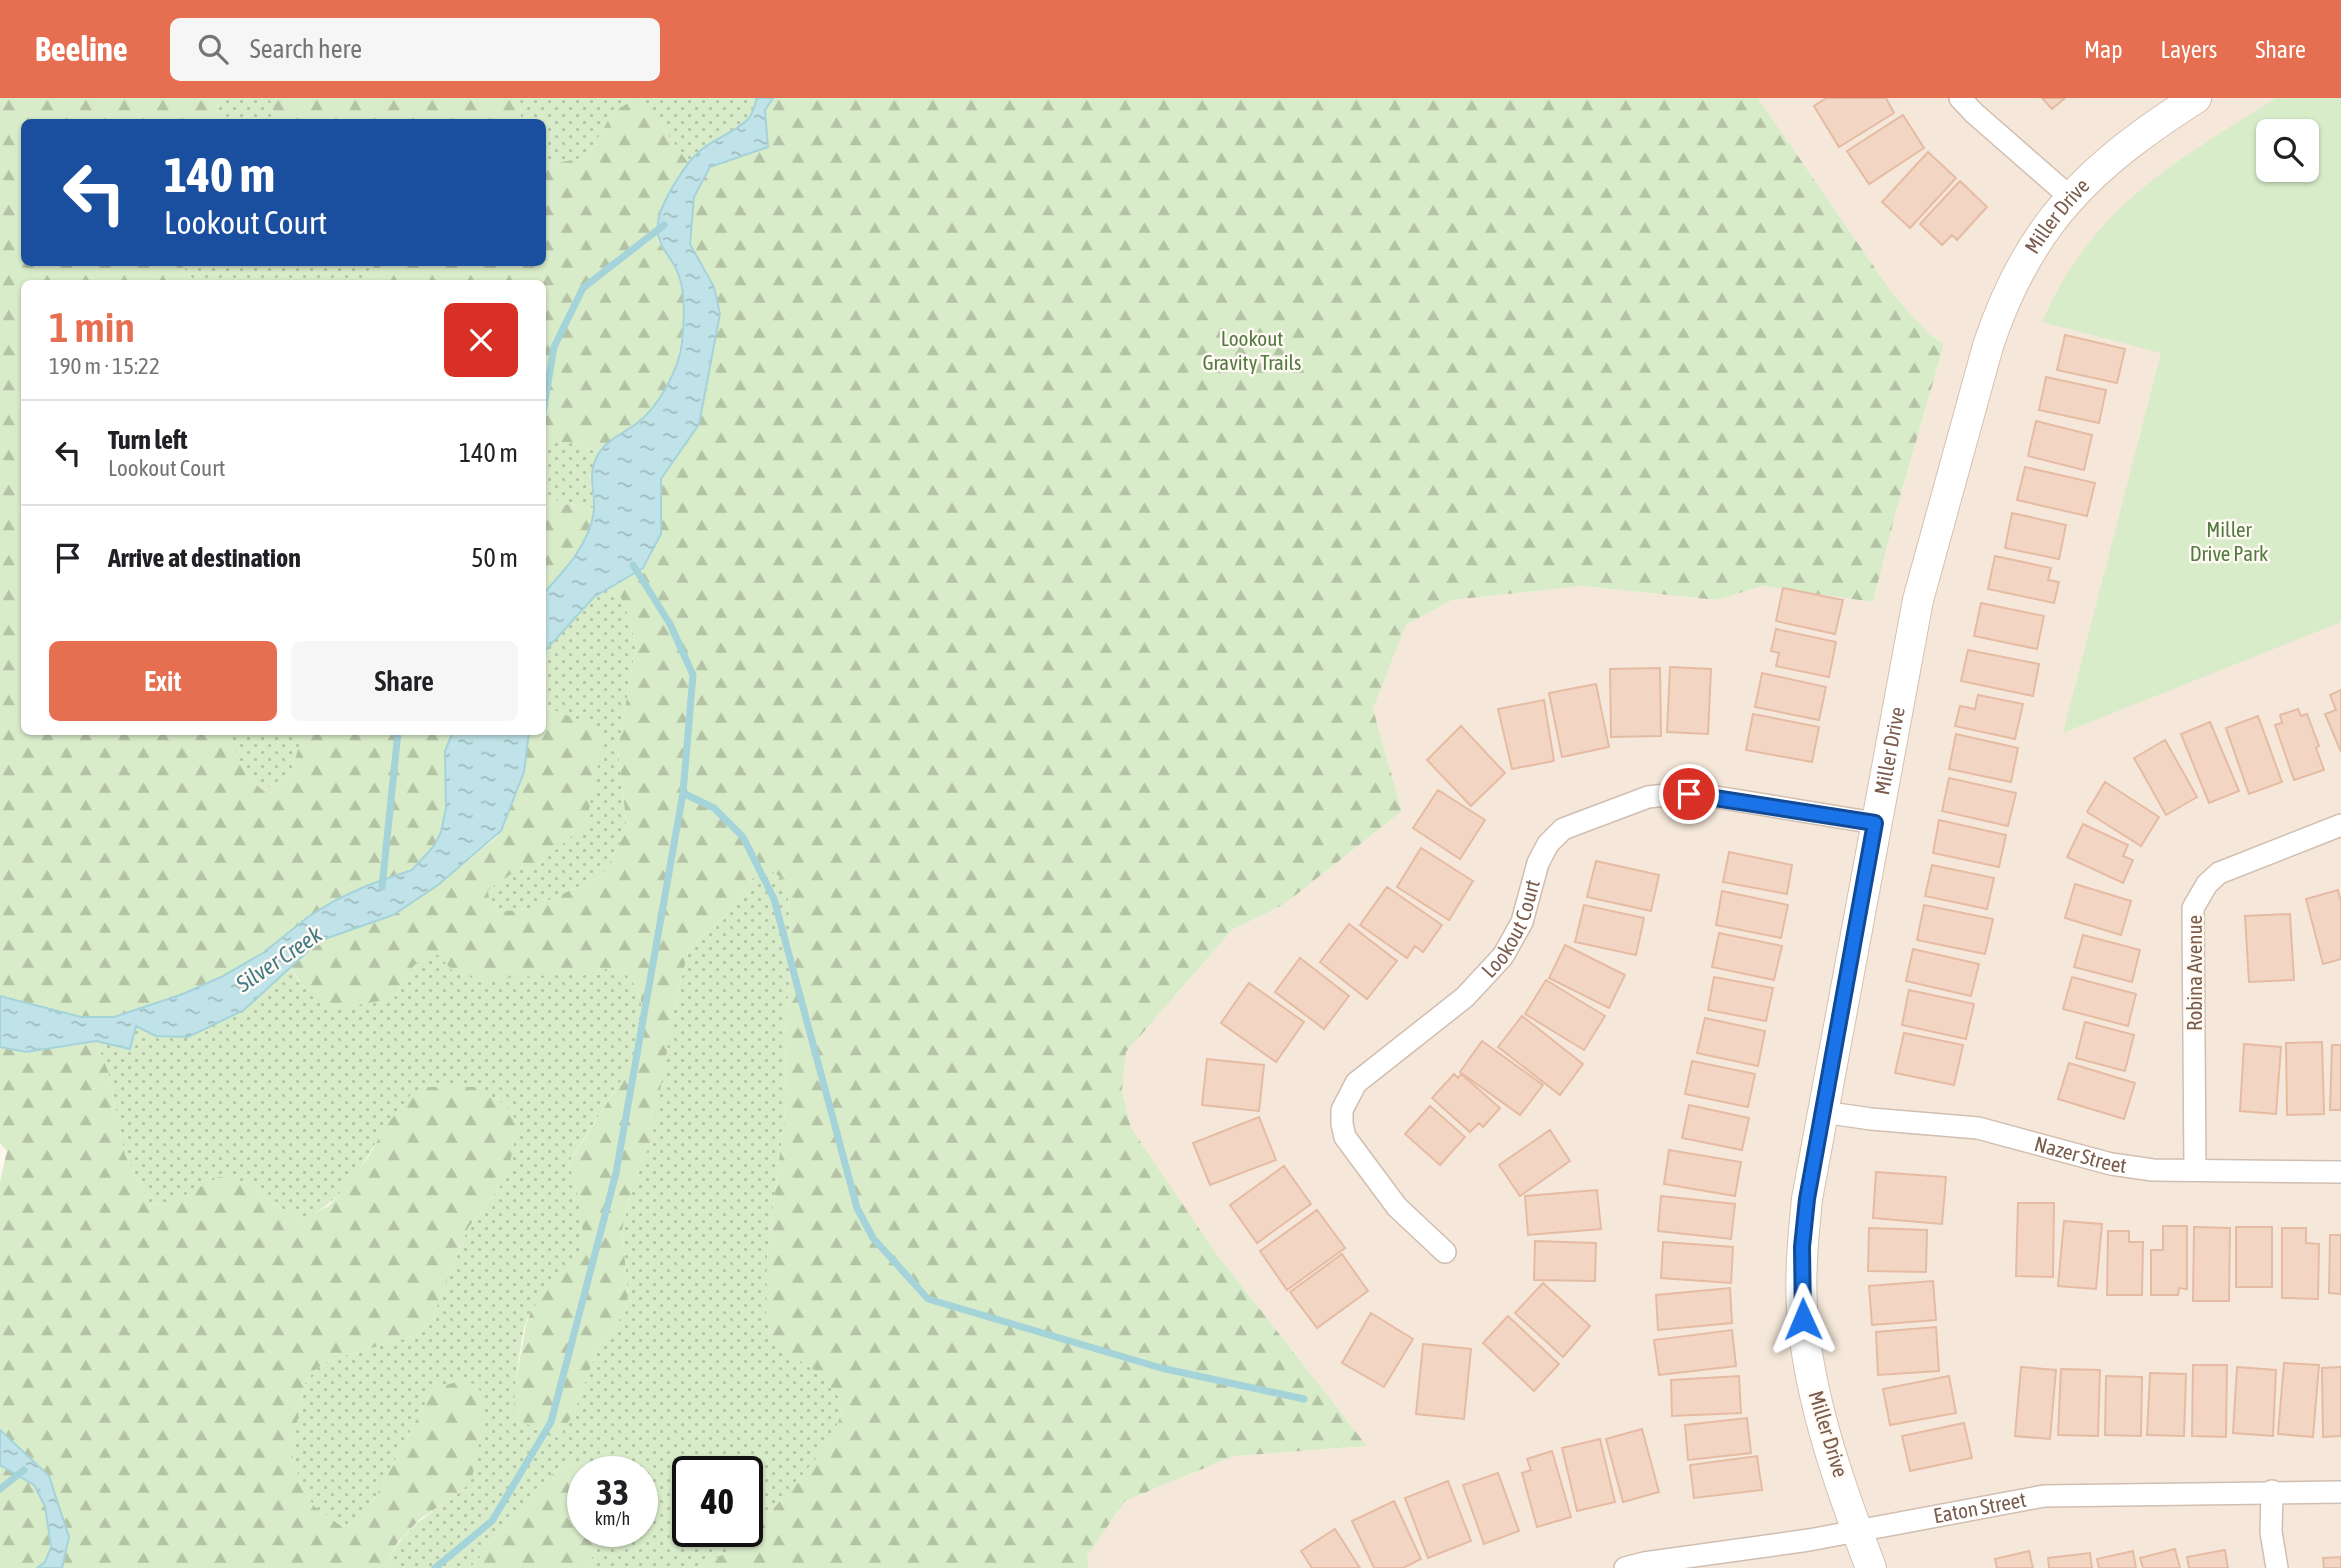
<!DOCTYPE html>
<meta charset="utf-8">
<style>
body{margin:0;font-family:"Asap Condensed",sans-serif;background:#f6f6f6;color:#202124;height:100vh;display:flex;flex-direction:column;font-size:26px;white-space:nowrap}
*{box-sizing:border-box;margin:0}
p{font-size:23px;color:#757577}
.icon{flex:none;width:38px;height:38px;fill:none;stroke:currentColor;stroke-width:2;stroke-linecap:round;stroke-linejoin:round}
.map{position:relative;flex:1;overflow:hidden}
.sheet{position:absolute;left:21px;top:182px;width:525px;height:455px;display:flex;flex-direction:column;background:#fff;border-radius:10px;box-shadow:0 2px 5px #0004}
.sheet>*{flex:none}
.top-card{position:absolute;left:21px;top:21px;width:525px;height:147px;border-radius:10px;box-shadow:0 2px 5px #0004;background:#1a4fa0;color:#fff;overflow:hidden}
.controls{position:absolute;left:2256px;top:21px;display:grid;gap:14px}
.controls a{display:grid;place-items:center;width:63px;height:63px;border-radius:10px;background:#fff;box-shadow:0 2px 5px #0004;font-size:35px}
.speed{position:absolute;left:567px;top:1358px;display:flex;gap:14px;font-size:35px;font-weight:700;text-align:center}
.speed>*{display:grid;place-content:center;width:91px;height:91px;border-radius:50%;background:#fff;box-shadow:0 2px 5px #0004;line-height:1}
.speed small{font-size:18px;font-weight:400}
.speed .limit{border:4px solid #111;border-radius:10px;background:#fff;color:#111}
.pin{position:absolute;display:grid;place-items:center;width:60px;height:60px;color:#fff;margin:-30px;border:4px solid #fff;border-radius:50%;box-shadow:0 2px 7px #0007}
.me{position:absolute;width:77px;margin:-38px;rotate:359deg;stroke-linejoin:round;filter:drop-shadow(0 0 5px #0008)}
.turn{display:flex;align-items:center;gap:24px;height:147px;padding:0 28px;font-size:32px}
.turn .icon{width:91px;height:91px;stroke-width:2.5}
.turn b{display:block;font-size:49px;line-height:60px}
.round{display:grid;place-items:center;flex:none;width:74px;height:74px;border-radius:10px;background:#f6f6f6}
.overview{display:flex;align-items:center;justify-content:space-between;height:119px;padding:0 28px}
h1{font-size:42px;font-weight:600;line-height:52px;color:#e76f51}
.button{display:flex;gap:14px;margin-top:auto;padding:14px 28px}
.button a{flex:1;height:80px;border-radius:10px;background:#e76f51;color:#fff;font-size:28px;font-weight:600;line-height:80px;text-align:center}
.button a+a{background:#f6f6f6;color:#202124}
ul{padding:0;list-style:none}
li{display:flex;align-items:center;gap:21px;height:105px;padding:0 28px;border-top:2px solid #e0e0e0}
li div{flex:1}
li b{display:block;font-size:26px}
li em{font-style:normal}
header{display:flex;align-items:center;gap:42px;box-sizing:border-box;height:98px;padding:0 35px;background:#e76f51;color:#fff}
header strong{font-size:33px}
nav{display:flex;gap:38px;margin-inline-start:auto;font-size:24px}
.search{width:490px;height:63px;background:#f6f6f6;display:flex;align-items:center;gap:18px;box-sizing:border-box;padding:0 24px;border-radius:10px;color:#757577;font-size:26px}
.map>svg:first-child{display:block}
.residential{fill:#f5e8da;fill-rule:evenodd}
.grass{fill:url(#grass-dots);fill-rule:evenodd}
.forest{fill:url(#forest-firs)}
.park{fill:#d8ecc9;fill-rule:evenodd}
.water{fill:url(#water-ripples);stroke:#a5d3da;stroke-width:2}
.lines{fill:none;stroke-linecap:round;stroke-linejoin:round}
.stream{stroke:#a5d3da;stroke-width:7}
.building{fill:#f3d5c3;stroke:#e6bba3;stroke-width:2}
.street-casing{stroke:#d1beb0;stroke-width:24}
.secondary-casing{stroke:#d6c0b0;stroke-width:32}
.street{stroke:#fff;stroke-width:21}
.secondary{stroke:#fff;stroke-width:30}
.route-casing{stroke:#114b97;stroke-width:18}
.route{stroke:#1a73e8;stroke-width:12}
.labels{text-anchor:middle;stroke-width:5;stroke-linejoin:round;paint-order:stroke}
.street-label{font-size:21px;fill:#7a5c4d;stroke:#fffaf3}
.park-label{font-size:21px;fill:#537a41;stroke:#fffaf3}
.water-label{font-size:23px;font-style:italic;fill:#437c86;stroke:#fffaf3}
</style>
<header>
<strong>Beeline</strong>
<div class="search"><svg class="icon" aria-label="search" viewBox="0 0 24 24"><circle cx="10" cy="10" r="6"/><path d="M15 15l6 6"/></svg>Search here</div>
<nav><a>Map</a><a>Layers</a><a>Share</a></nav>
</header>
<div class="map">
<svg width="2341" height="1470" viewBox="0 0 2341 1470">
<defs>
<pattern id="grass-dots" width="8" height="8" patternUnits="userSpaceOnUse" patternTransform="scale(1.75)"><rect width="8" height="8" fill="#d8ecc9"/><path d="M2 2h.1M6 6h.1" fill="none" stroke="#b4c2a5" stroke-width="1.8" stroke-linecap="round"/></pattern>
<pattern id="forest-firs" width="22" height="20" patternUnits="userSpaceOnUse" patternTransform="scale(1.75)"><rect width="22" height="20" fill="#d8ecc9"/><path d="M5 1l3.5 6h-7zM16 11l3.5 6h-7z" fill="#b4c2a5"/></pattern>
<pattern id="water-ripples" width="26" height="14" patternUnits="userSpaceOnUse" patternTransform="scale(1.75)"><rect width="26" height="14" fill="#bfe3e8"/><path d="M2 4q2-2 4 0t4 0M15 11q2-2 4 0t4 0" fill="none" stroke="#a0bbbe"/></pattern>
</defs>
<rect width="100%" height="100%" fill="#fdf6ec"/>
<!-- residential -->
<path class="residential" d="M1758,0H2341V1470H1089L1086,1458L1125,1403L1234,1358L1367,1348L1215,1154L1131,1030L1122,993L1126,954L1232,832L1283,807L1402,713L1373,611L1406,527L1452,502L1582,488L1717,502L1762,488L1873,504L1897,410L1944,246L1929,236L1892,195ZM2268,33H2306V72H2268Z"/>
<!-- grass -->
<path class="grass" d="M218,0H270L275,24H216L219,5Z
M520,0H757L750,20L699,53L689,66L658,23L613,14L587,59L551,66L543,61L542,24H521Z
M180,165H377L357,186L196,185Z
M542,344H570L600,355L590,378L594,410L563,406L543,394Z
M606,491L621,500L627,514L636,547L618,651L627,731L603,777L530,811L490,814L487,792L520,770L536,769L584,624L543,608V555L594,499Z
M224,634H304L290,676L263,693L251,683Z
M772,773L784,782L788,798L791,860L785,935L786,1006L767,1160L780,1248L818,1275L839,1299L842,1314L830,1344L791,1392L770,1415L724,1456L695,1470H586L607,1433H642V1374H597L586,1365L560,1369L535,1392L527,1406L505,1426L478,1462L469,1470H392L389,1460C406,1429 434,1412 463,1392L432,1292L375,1400L357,1425L341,1428L315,1409L306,1397L294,1366L292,1349L305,1285L315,1272L329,1262L407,1240L422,1233L432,1221L468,1130L507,1079L383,1032C364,1066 340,1107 302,1121L275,1107L250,1088L235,1081L219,1080L164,1108L149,1104L125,1057L108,973L96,943L129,951L136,928L157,938L244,912L291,869L299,884L394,900C405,882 414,856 438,856L454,874H595L610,870L625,875L635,887L641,901V931L635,961L569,1064C576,1096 596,1141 573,1170C560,1185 541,1197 531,1213C520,1231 519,1267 515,1288L575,1312L597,1251L626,1213L628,1197L622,1132L689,849L727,817L756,776ZM688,1374H747V1433H688Z"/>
<!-- forest -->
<path class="forest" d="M0,0H218L219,5L216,24H24V164L180,165L196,185L24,186V634H224L251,683L264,693L290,676L304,634H453L445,653L446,710L441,734L434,748L412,772L366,788L336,802L308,819L263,855L221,879L183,896L114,919H81L0,898Z
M270,0H520L521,24H275Z
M637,0L658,23L689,66L678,80L657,142C665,155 678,169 681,185C688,221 680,281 654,310C637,327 615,337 600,355L570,344H543L542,186H357L377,165L542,164L543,61L551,66L587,59L613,14Z
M773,0H1758L1892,195L1929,236L1944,246L1897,410L1873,504L1762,488L1717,502L1582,488L1452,502L1406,527L1373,611L1402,713L1283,807L1232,832L1126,954L1122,993L1131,1030L1215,1154L1367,1348L1234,1358L1125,1403L1087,1458L1089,1470H695L724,1456L770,1415L830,1344L842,1314L839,1299L818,1275L780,1248L770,1236L766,1221L767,1160L786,1006L785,935L791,860L788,798L784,782L772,773L756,776L727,817L689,849L674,912L652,1040L629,1101L622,1132L628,1197L626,1213L597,1251L575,1312L559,1340L544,1336L513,1318L515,1288L526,1227L531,1213L560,1172L574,1168C591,1131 578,1101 569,1065L635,961L641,931V901L635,887L625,875L610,870L595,874L479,882L454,874L438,857C414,856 405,882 394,900L338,911C316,908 301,887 291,869L319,843L400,813L438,787L497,739L524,674L529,634H542L543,608L584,624L603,643L586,726L536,769L520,770L488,792L490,814L530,811L603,777L627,731L618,651L636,547L627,514L621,500L606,491L643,470L648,464L661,436L662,378L699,326L701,319L714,189L690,146L694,99L710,69L767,49L766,8Z
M542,394L563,406L594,410L590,434L559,478L543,496Z
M96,943L108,973L125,1057L149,1104L164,1108L219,1079L235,1081L250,1088L275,1107L302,1121L329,1108L368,1060L383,1032L412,995L427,989H474L503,1005L513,1016L517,1032L507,1079L468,1130L432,1221L422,1233L407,1240L329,1262L315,1272L305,1285L292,1349L294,1366L306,1397L315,1409L341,1428L357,1425L375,1400L432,1292L462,1282L477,1287L484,1301L485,1317L472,1380L463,1392L420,1421L397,1445L389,1460L392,1470H62L69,1439L49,1378L0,1332V1084L7,1053L0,1045V949L27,954Z
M586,1365L597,1374H583V1433H607L586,1470H469L478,1462L505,1426L527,1406L535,1392L560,1369Z
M0,1367C10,1373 24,1378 33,1386C47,1398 60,1460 38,1470C28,1470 10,1470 0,1470Z"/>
<!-- park -->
<path class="park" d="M2276,0H2341V524L2063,635L2161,255L2042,224C2093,107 2174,65 2276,0ZM2268,33H2306V72H2268Z"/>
<!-- water -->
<path class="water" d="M757,0H773L765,12L768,49L710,69L694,99L690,146L714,189L720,216L699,326L661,381V436L643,470L594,499L543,555V496C564,473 591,444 594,412C595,390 586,377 599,355C608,341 624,335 636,326C658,310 679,272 682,244C684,225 686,200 680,181C673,155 652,150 659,119C664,100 686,64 701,52C714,41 739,32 749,20C753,15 755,6 757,0Z
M453,634H529L524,674L501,733L438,787L393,817L319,843L244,912L188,939L156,938L136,928L130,951L96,943L26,954L0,949V898L81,919H114L183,896L221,879L263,855L308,819L336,802L366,788L412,772L434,748L441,734L446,710L445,653Z
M0,1332L49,1378L69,1439L62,1470H37L45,1464L51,1449L45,1408L34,1387L0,1367Z"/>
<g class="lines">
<!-- stream -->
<path class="stream" d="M542,321L554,249L583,190L664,127
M683,695L714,710L743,739L774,801L857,1110L873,1140L928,1201L1161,1270L1304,1301
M382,789L398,634
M0,1391L24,1372
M435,1470L492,1423L551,1324L616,1075L683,695L693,577L670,526L633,467"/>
</g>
<!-- building -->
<path class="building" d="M1826,0H1886L1894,15L1839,49L1814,8Z
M2042,0H2065L2052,11Z
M1903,17L1924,50L1869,86L1847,53Z
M1928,54L1956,80L1910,130L1882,104Z
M1960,83L1987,109L1957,142L1952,137L1942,147L1920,126Z
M2065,237L2125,251L2117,285L2057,272Z
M2046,279L2106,292L2099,325L2039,312Z
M2036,323L2092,337L2084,372L2028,358Z
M2025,369L2095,385L2087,418L2017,402Z
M2012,415L2066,427L2059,461L2005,450Z
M1995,458L2051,470L2048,482L2059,484L2054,505L1988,491Z
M1783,490L1843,502L1835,536L1776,523Z
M1981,505L2044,518L2037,551L1974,538Z
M1776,531L1836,544L1829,579L1776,568L1779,555L1771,553Z
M1968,552L2039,566L2033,598L1961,583Z
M1670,569L1711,571L1708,636L1667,634Z
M1660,570L1661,638L1611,639L1610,571Z
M1762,575L1826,589L1819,622L1755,609Z
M1596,586L1609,649L1562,659L1549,595Z
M2341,592V654L2325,616L2336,612L2330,597Z
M1978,597L2023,606L2015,641L1955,628L1960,608L1975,611Z
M1544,602L1554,663L1512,671L1498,611Z
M2298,611L2301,618L2307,616L2319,648L2316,650L2324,672L2294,682L2275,627L2282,625L2280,617Z
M1753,616L1819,629L1812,664L1746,652Z
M2258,618L2282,684L2249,696L2226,630Z
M2210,624L2239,693L2209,705L2181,636Z
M1461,628L1505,675L1471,708L1427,662Z
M1956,636L2018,650L2011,684L1949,671Z
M2165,642L2197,699L2166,717L2134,660Z
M1949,680L2016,695L2008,728L1942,713Z
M2105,684L2159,719L2141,748L2087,714Z
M1438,692L1485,722L1460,761L1413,730Z
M1939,722L2006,737L1999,769L1933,755Z
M2083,726L2128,747L2123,758L2133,762L2123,785L2067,759Z
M1421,750L1473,783L1449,822L1397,789Z
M1729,754L1792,767L1787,796L1723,784Z
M1596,763L1659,777L1651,813L1587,799Z
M1932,767L1994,780L1987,811L1925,798Z
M2075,786L2131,803L2121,837L2065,820Z
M1387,789L1442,827L1423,854L1415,848L1407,860L1360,827Z
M2338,792L2341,805V861L2323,866L2306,801Z
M1722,793L1788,807L1781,840L1716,827Z
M1584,807L1644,820L1636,857L1575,844Z
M1924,807L1993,821L1985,856L1917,842Z
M2290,816L2294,882L2249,884L2245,818Z
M1349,826L1397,863L1367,901L1320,864Z
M1719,835L1782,848L1774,882L1712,869Z
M2083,837L2140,852L2132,884L2074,869Z
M1565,847L1625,877L1609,910L1549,880Z
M1913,851L1979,866L1971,898L1906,883Z
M1300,860L1349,898L1324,931L1275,894Z
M1714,879L1773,890L1766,923L1708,912Z
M2072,879L2136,896L2128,928L2063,911Z
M1546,882L1605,918L1584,952L1525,916Z
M1249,885L1304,924L1276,964L1221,925Z
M1909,892L1974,906L1966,941L1902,927Z
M1522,918L1583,966L1560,997L1498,949Z
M1705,920L1765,933L1758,968L1697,955Z
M2085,924L2134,937L2125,973L2076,960Z
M1904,935L1963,947L1954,987L1895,975Z
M1482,943L1543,987L1520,1017L1460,974Z
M2322,944L2324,1016L2287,1017L2286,945Z
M2244,946L2281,949L2276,1016L2240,1013Z
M2332,947H2341V1012H2330Z
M1207,961L1264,967L1259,1013L1202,1007Z
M1692,963L1755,976L1748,1009L1685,996Z
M2069,965L2135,985L2124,1021L2058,1001Z
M1454,976L1458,980L1461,976L1500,1010L1483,1029L1479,1025L1470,1034L1432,1000Z
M1689,1007L1749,1020L1742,1052L1682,1040Z
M1430,1008L1465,1039L1440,1067L1405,1036Z
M1259,1019L1276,1062L1210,1087L1193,1045Z
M1550,1032L1570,1063L1520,1098L1499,1067Z
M1669,1052L1741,1064L1735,1098L1664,1086Z
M1284,1068L1311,1106L1257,1145L1230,1107Z
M1876,1074L1946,1079L1942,1126L1873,1120Z
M1597,1092L1601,1131L1528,1137L1525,1098Z
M1661,1098L1735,1106L1731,1141L1658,1133Z
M2018,1105H2054L2053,1179L2016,1178Z
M1317,1112L1345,1150L1287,1192L1260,1153Z
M2064,1123L2102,1126L2096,1191L2058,1188Z
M2163,1128H2187V1191L2179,1190L2178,1197H2151V1152H2163Z
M2194,1129L2230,1130L2229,1203H2193Z
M2236,1129H2272V1189H2236Z
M1869,1130L1927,1132L1926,1174L1868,1173Z
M2282,1130H2306V1145L2319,1146L2318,1201L2282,1200Z
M2108,1133H2129V1144H2143L2142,1197H2107Z
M2330,1137H2341V1196L2329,1195Z
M1535,1143L1596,1145L1595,1183L1534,1182Z
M1663,1144L1733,1149L1731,1185L1661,1180Z
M1342,1156L1368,1193L1317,1230L1290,1194Z
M1933,1183L1936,1222L1872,1227L1869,1188Z
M1543,1185L1590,1228L1563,1259L1515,1215Z
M1730,1190L1732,1225L1658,1232L1656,1197Z
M1371,1215L1413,1241L1384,1289L1342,1265Z
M1508,1218L1559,1266L1534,1293L1483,1245Z
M1936,1229L1939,1273L1878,1277L1876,1234Z
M1732,1232L1736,1268L1659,1277L1654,1242Z
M1423,1246L1471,1251L1464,1321L1416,1316Z
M2284,1265L2319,1267L2313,1339L2278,1336Z
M2193,1267H2227L2226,1339L2192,1338Z
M2021,1269L2056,1272L2050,1341L2015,1338Z
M2237,1269L2276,1272L2273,1338L2233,1335Z
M2341,1269V1338L2323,1339L2322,1270Z
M2061,1271L2100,1272L2098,1338L2058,1337Z
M2150,1275L2186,1276L2184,1338L2147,1337Z
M1739,1278L1741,1315L1672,1318L1671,1282Z
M1949,1278L1956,1315L1890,1327L1883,1291Z
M2106,1278L2142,1279L2141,1338L2105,1337Z
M1747,1320L1751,1355L1688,1362L1685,1327Z
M1964,1325L1972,1360L1910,1373L1902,1338Z
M1642,1331L1659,1394L1623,1404L1606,1341Z
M1600,1341L1615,1404L1577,1413L1562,1350Z
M1552,1353L1571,1419L1537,1429L1522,1375L1531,1372L1527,1361Z
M1757,1358L1762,1392L1694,1400L1690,1367Z
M1498,1375L1519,1433L1484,1446L1463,1387Z
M1448,1383L1471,1443L1428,1460L1405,1400Z
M1394,1403L1421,1461L1403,1470H1374L1352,1423Z
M1335,1431L1360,1470H1312L1301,1453Z
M2175,1451L2180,1470H2143L2140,1460Z
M2225,1452L2228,1470H2189L2187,1459Z
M2029,1453L2033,1470H1997L1995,1461Z
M2133,1453L2136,1470H2099L2097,1461Z
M2090,1455L2092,1470H2049L2048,1460Z
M2341,1459V1470H2324L2323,1460Z"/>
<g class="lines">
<!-- street casing -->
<g class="street-casing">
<g id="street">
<path d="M1960,0L1974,15L2070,99"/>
<path id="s1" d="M1823,1014L1871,1021L1978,1030L2111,1066L2153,1072L2341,1074"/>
<path d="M2195,1072L2193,810L2207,786L2219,775L2341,727"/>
<path id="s2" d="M1445,1154L1397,1109L1345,1039L1342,1026V1012L1356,985L1465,899L1503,858L1522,824L1538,765L1548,746L1563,731L1648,699L1674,696L1704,697L1875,725"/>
<path d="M2272,1393L2271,1434L2277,1470"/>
<path id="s3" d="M1625,1470L1644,1465L1809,1442L2044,1398L2341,1394"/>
</g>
</g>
<!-- secondary casing -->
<g class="secondary-casing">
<g id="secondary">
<path id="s4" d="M1871,1470C1841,1391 1811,1308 1803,1223C1799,1183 1803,1141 1807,1101L1918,502L1988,248C2028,126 2091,67 2196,0"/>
</g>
</g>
<!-- street -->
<use href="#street" class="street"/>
<!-- secondary -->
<use href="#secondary" class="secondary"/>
</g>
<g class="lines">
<!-- route casing -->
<g class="route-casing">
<path id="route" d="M1689,696L1875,725L1807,1101L1802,1149L1803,1221"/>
</g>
<!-- route -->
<use href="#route" class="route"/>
</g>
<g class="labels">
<!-- street labels -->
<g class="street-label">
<text dy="7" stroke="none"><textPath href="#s4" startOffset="1400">Miller Drive</textPath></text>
<text dy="7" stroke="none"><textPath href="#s4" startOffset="835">Miller Drive</textPath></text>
<text dy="7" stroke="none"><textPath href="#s2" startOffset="434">Lookout Court</textPath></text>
<text transform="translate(2195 875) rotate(-90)" y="7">Robina Avenue</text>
<text dy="7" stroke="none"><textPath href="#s1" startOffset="262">Nazer Street</textPath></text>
<text transform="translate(1828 1336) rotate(73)" y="7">Miller Drive</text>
<text dy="7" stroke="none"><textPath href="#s3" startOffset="360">Eaton Street</textPath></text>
</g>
<!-- park labels -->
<g class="park-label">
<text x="1252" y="248">Lookout<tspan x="1252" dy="24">Gravity Trails</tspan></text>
<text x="2229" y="439">Miller<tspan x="2229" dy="24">Drive Park</tspan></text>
</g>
<!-- water labels -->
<g class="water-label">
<text transform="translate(279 861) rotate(-34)" y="8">Silver Creek</text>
</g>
</g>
</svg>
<div class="controls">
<a><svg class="icon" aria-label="search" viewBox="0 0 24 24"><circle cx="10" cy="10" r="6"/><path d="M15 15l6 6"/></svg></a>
</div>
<div class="speed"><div>33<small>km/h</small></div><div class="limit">40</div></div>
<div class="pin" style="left:1689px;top:696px;background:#d93025"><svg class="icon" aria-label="arrive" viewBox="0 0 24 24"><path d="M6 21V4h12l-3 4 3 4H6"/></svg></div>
<svg class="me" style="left:1803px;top:1221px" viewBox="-20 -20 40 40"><path d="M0-17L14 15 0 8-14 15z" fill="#1a73e8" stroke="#fff" stroke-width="4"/></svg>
<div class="top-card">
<div class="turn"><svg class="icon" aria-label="left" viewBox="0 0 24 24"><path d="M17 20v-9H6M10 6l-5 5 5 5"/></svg><div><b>140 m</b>Lookout Court</div></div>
</div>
<section class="sheet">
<div class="overview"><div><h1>1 min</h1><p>190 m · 15:22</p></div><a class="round" style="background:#d93025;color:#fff"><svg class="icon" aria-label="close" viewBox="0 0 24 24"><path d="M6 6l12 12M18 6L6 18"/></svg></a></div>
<ul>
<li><svg class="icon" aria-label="left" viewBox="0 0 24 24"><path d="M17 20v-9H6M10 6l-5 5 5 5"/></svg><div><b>Turn left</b><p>Lookout Court</p></div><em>140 m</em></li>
<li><svg class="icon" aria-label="arrive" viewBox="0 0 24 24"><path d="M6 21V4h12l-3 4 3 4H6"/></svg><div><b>Arrive at destination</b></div><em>50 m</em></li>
</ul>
<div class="button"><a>Exit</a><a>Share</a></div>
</section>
</div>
